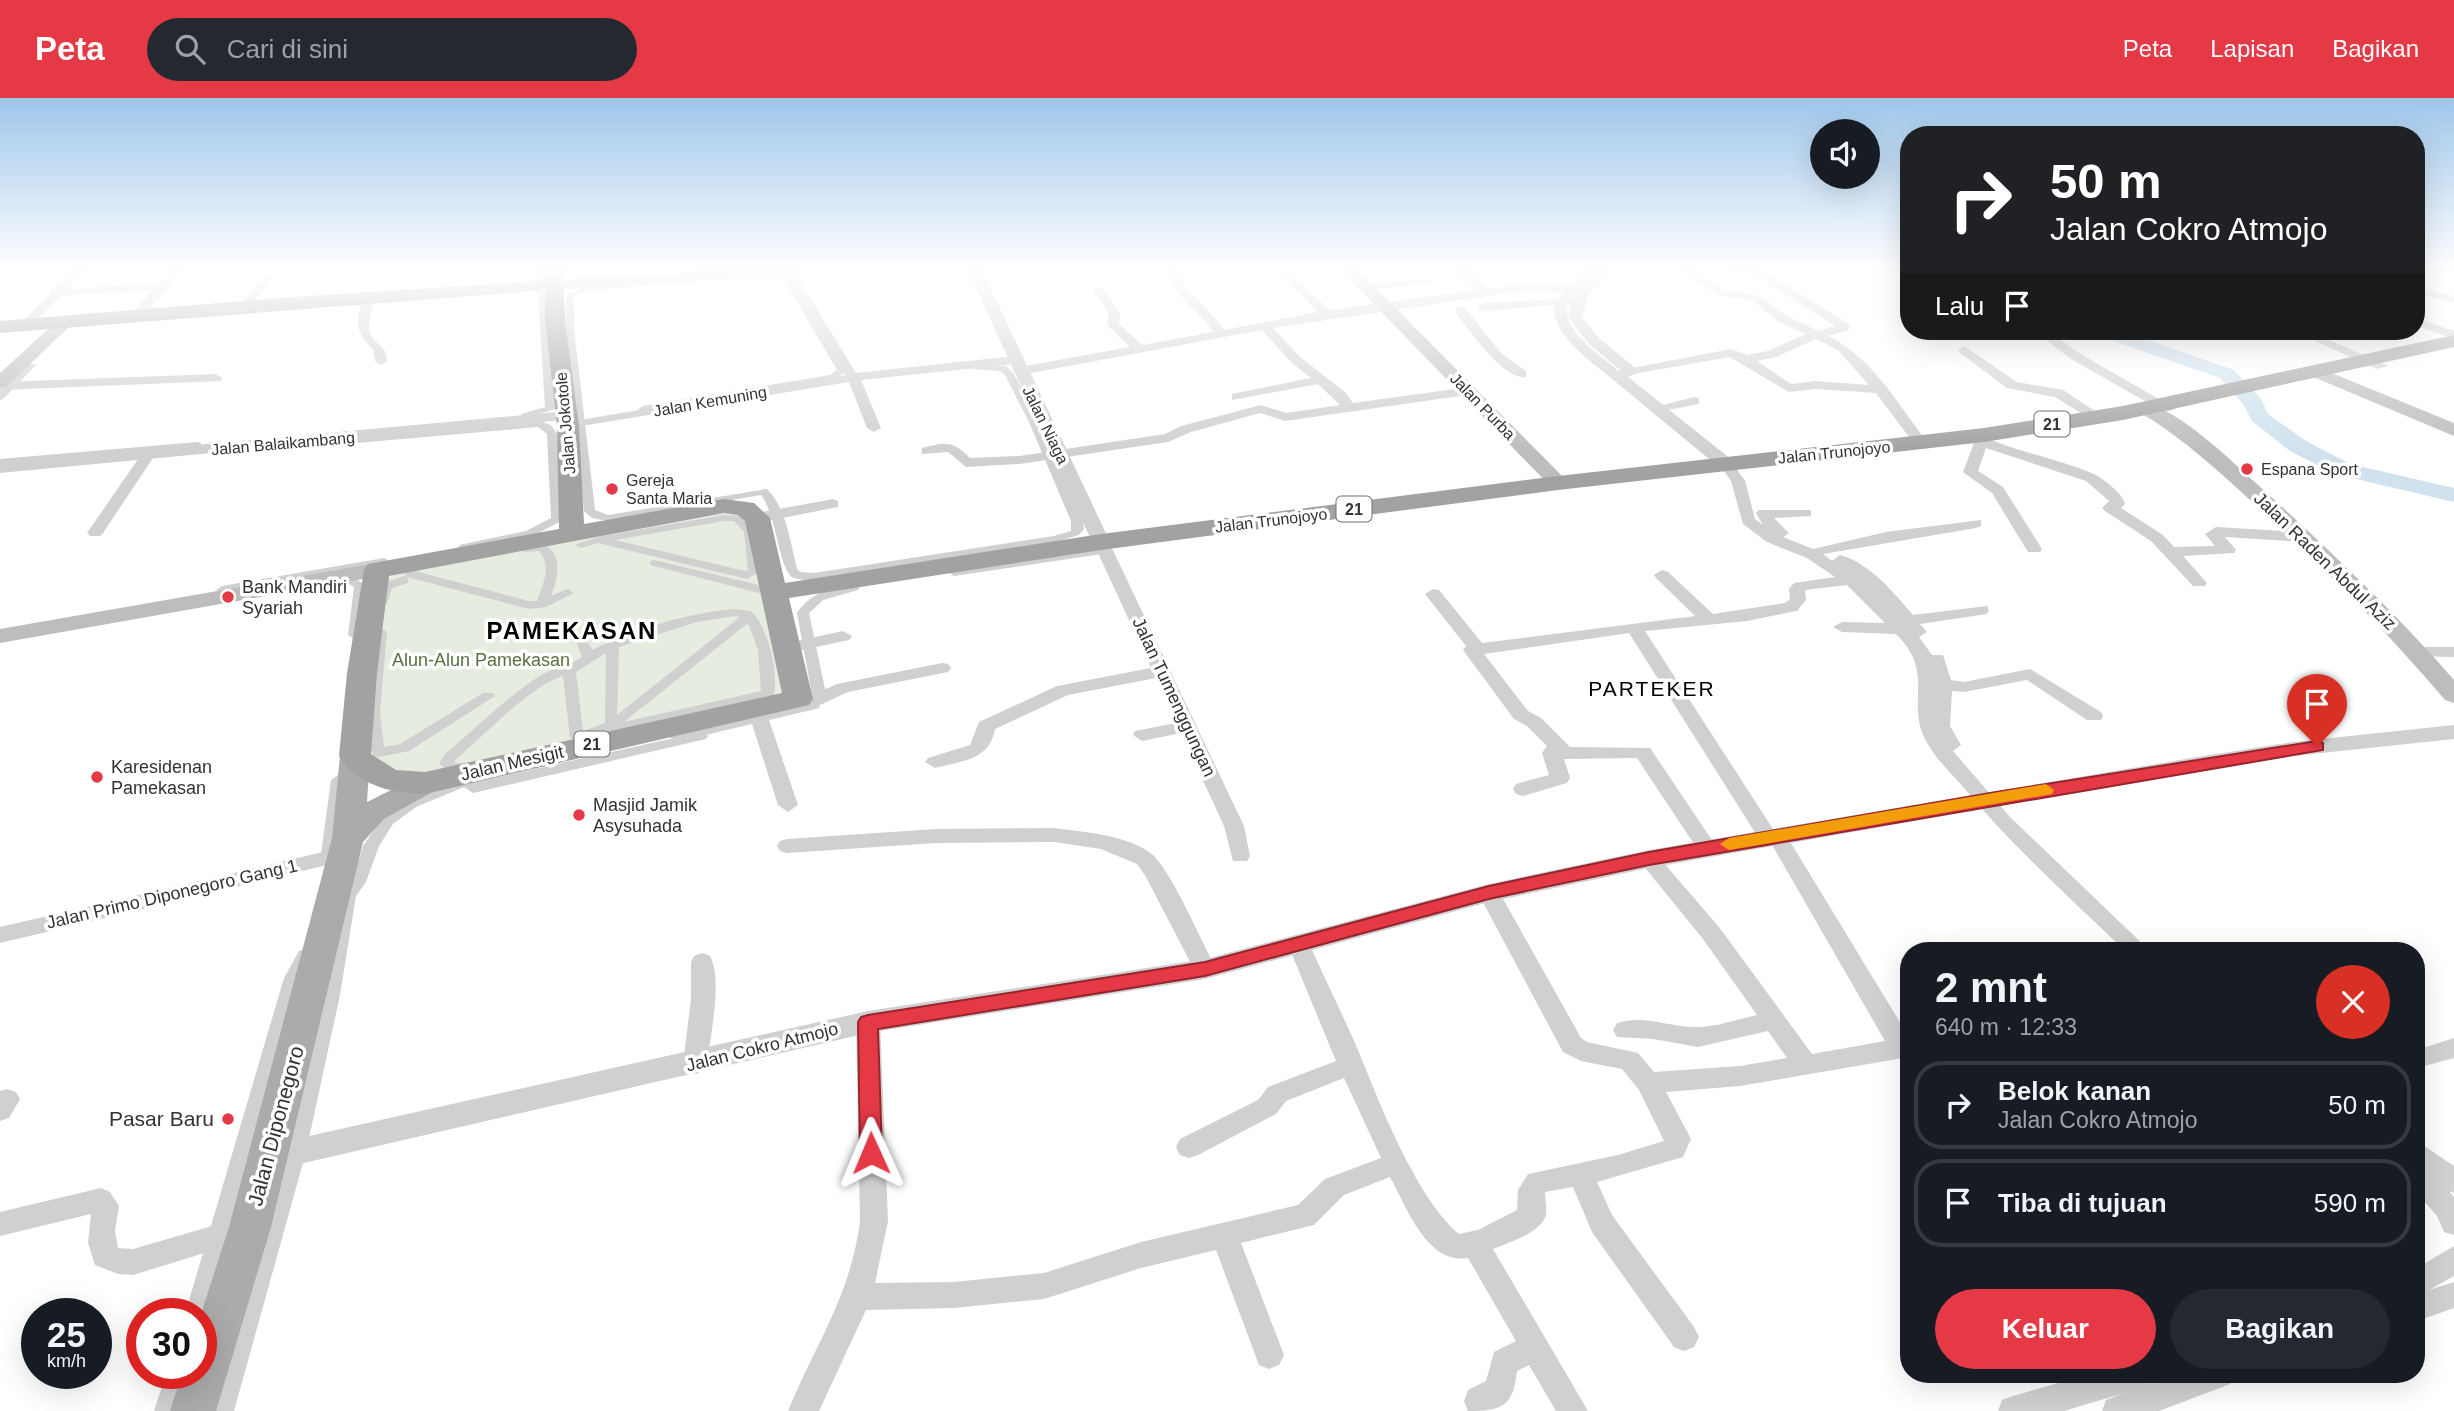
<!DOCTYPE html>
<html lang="id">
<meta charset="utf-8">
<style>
body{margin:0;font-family:Helvetica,sans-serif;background:#242831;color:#f1f3f6;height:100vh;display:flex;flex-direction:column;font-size:26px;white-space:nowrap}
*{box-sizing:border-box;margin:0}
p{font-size:23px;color:#9ea1a6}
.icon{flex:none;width:38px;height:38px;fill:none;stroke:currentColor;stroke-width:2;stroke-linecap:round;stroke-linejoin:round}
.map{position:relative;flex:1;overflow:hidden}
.drawer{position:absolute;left:1900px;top:844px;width:525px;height:441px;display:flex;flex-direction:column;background:#171b24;border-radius:28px;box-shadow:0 7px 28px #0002}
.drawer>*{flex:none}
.hud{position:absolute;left:1900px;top:28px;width:525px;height:214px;border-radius:28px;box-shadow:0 7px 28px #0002;background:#202124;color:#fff;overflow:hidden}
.fabs{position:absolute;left:1810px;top:21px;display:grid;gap:14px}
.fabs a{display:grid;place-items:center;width:70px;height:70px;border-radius:50%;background:#171b24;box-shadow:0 7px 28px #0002;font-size:35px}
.speed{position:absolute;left:21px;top:1200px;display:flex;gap:14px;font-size:35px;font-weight:700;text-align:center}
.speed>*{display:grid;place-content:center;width:91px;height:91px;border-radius:50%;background:#171b24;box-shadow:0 7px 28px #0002;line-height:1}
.speed small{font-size:18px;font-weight:400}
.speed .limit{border:10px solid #d22;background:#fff;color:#111}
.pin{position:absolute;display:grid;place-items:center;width:60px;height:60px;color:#fff;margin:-72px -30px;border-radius:50% 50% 50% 0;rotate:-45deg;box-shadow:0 0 7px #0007}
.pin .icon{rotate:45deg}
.me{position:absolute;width:77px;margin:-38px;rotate:359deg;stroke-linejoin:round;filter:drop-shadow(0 0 5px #0008)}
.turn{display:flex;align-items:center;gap:24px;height:147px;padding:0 35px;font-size:32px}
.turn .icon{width:91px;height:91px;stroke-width:2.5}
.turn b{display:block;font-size:49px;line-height:60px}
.then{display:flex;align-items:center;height:66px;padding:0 35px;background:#0003;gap:14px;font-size:26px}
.round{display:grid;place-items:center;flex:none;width:74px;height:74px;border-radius:37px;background:#242831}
.headline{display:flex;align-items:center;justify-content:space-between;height:119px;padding:0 35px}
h1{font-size:42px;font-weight:700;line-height:52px}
.cta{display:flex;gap:14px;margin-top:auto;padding:14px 35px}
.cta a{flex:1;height:80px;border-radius:42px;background:#e63946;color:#fff;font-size:28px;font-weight:700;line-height:80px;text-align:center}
.cta a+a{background:#242831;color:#f1f3f6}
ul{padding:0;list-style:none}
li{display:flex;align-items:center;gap:21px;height:88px;margin:0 14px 10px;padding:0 21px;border:4px solid #363941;border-radius:28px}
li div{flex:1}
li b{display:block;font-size:26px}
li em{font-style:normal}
header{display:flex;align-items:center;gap:42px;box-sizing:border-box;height:98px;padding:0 35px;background:#e63946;color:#fff}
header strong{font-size:33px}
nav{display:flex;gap:38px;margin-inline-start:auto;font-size:24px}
.search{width:490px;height:63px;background:#242831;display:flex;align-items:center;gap:18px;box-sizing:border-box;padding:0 24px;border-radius:38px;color:#9ea1a6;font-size:26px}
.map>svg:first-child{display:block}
.green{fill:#e6ecdf}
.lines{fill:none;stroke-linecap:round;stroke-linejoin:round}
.river{fill:#cfe2ee;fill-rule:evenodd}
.pedestrian{fill:#d0d0d0;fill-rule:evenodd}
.minor{fill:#d0d0d0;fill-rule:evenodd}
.tertiary{fill:#d0d0d0;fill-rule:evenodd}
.secondary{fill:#bdbdbd;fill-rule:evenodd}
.primary{fill:#ababab;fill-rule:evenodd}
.trunk{fill:#a2a2a2;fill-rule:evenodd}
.route{fill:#e63946;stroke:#96252e;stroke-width:2}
.slow{fill:#f59e0b}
.poi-dot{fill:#e63946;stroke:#fff;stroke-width:2.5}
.labels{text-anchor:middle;stroke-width:7;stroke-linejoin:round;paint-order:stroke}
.far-street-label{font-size:16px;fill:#333;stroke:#fff}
.shield{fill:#fff;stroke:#707070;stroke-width:2}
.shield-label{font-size:16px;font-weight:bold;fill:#333}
.far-poi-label{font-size:16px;fill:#333;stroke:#fff;text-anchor:start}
.street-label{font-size:18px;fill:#333;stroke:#fff}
.poi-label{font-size:18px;fill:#333;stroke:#fff;text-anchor:start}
.park-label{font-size:18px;fill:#56703f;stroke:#fff}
.quarter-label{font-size:21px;letter-spacing:2px;fill:#000;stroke:#fff}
.near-poi-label{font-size:21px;fill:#333;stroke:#fff;text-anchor:end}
.near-street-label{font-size:21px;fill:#333;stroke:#fff}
.district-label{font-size:24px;font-weight:bold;letter-spacing:2px;fill:#000;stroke:#fff}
</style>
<header>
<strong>Peta</strong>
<div class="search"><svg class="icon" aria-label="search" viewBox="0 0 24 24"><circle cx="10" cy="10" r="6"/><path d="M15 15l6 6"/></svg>Cari di sini</div>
<nav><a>Peta</a><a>Lapisan</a><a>Bagikan</a></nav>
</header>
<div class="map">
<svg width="2454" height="1313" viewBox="0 0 2454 1313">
<rect width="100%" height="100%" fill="#fff"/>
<!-- green -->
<path class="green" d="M716,414L737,415L744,420L784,601L390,690L365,684L388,480L397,475Z"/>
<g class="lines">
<!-- river -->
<path class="river" d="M2095,233H2121L2234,272L2261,301L2268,316L2306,343L2350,366L2454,390V404L2335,376L2290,353L2252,323L2244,307L2220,280L2097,237Z"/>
<!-- pedestrian -->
<path class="pedestrian" d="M539,172H547L543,186L522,187V183L536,182Z
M765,175H782L790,179L847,273L833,282L640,313L638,311L643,308L830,277L837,272L784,182L780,179H762L761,177Z
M634,185L638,187L637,189L588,192L574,198V231L595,412L608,417L767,391C787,411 790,444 797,471L800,474L814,475L1054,438L1071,433V423L1029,324L1005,277L1000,273L972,271V267L975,266L1006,268L1014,276L1039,324L1083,423L1084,431L1079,437L1055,444L814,483C807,482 798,482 792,479C779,471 776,415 761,397L608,423L592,420L584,413L566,231V197L587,188Z
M539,190L546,196L555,311L524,321L521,320V316L545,309L538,197L535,193Z
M28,265L36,267L3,301L0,302V293Z
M539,323L551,327L557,336L563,422L533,438L463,452L459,451V447L526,433L551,420L547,336L538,329L255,354L250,351L255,348Z
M197,344L201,345V349L0,367V361Z
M724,417L741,418L756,433L760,473L747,481L598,445L581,450L575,447L598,439ZM724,423H734L744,434L748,472L745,473L615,442Z
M542,446C564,455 558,480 551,498L568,491L574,495L546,509L529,511L407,479L405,476L411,472L529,503H537C543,487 552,467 539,453L526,454L520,451L522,449Z
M1105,450L1109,451V455L954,478L948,474L954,470Z
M384,460L390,463L388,465L222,496L216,492L222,488Z
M654,462L763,488L765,491L759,495L650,467V463Z
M352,478L366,488L360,537L354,541L348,537L354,489L349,486L334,487L328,483L334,479Z
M404,478L408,479V485L392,490L387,506H379L377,503L383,485Z
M854,485L860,489L858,492L823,502L809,515L825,591L819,610L808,613L803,612L801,609L808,605L811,591L797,515C811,494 831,490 854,485Z
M735,511L751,513C768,528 780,579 773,599L613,635L608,634L577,644L570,640L563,578C530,588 484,638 455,662V665H469L471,668L469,671L453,675L439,666L445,656C476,631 504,601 538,579C552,570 568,569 582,559L575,541L577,538H585L592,552C636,531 686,515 735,511ZM735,518L740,519L617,617L619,549L697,524ZM748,525L758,552L761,593L624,624ZM606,555L605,625L583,633L576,574Z
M381,530L387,534L380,614L384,649L400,646L483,595H493L495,598L409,653L379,659L374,658C357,626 371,570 375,534Z
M701,634L706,635L708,638L706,641L473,695L464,689L416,709L393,726L379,748L366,784L356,798L340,897L306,1054L234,1313H212L288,1054L324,897L340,796L353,781L363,748L383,719L394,710L419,695L462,680H472L476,684Z
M338,677L345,682L336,763L333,767H323L320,763L331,682Z
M305,851L311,853L313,857L300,880L293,905L205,1216L201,1223V1216H185L284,880L299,853Z
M166,1276H188L176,1313H154Z"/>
<!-- minor -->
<path class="minor" d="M73,172H85L67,191L160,185L172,172H184L140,221L130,218L153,192L60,198L29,231H21V225L49,197V193Z
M783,172H793L856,275L1015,258L1021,262L1015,266L861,282L881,330L874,334L867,330L849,284L563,331V325L568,324L845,277Z
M1165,172H1177C1183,193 1210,210 1224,232L1318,214L1285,180L1283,178L1289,175L1330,212L1476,192L1454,172H1467L1487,191L1527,186L1572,187L1589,172H1601L1571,201L1579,202V206L1567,207C1563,238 1605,258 1622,277L1611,280C1592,264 1550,236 1555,207L1483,213L1477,209L1483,205L1558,201L1564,194L1527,192L1273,230L1300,259L1345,294L1353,305L1469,289L1476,293L1474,296L1285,323L1260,315L1191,334L1168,344L1019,366L966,369L948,354L922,356V350C946,344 952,342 970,360L1019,358L1165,336L1181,328L1261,307L1286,315L1340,307L1318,286L1232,302V296L1311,280L1292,265L1262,232L1020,277L1014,273L1020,269L1130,249L1107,227L1108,214L1092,192L1098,189L1102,190L1120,214L1119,226L1142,247L1213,234C1199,211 1173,198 1165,172Z
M1681,172H1694L1724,192L1760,198L1787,218L1818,233L1835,228L1747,172H1761L1849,226V232L1828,238C1871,258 1897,305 1925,341V347H1915L1876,295L1816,291L1789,294L1730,259L1627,277L1626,274L1632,270L1731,251L1747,257L1768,253L1806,236L1779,224L1752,202L1717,197ZM1816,241L1838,252L1869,287L1816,283L1791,286L1757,263L1776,259Z
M1723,172H1747L1741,175Z
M262,178L272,180L250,210H242L240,208Z
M1427,180L1433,183L1431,185L1366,192L1360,189L1366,186Z
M2417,189L2454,198V205L2417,195Z
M371,195L377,198C372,209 365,228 372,239C379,249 387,249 387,263L381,267L375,263L373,251C354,234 354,219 367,196Z
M1456,209H1464L1502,256L1526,273V279C1503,282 1469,231 1456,215Z
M2417,220L2454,233V241L2417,228Z
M2034,233H2048L2079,255L2176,311L2164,314L2071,261Z
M2293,233H2309L2388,268L2377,271Z
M1964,248L2017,284L2063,292L2104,319L2092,322L2055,299L2007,290L1960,255L1958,252Z
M216,276L222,280L221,283L0,292V284Z
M1694,299L1699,300V306L1658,314L1651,310Z
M1984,333L1991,337L1989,341C2023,355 2061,362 2094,376C2104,381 2123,396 2125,406L2121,410L2163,437L2174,449L2215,448L2205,436L2216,429L2302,434L2310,439L2302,444L2225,439L2236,452L2234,455L2183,458L2207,485L2205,488H2193L2151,443L2105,413L2102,410L2109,403L2086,383L1986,350L1978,373L2003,389L2042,451L2040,454H2028L1992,395L1963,374L1977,337Z
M148,353L155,357L103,435L100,438H90L87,435L143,354Z
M1726,362L1731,363L1745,383L1755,421L1763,427L1756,415L1759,412H1811V418L1774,420L1789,435L1783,439L1813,451L1886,434L1981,422V428L1976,430L1823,456L1832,463L1840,457C1870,465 1894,495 1913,517L1987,508L1989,512L1987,516L1920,526L1927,534L1919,539L1932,557H1943L1951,582L1964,584L2030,571L2101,614L2103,618L2101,622H2087L2027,582L1964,594L1952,593L1950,628L1961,647L1953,653L2011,720L2149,852H2124C2069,799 2012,748 1963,689C1952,676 1938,663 1929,648C1902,607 1938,577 1896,536L1842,534L1833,529L1842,524L1885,525L1847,487L1805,492L1806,502L1797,513L1791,514L1747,523L1645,533L1773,731L1783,732L1909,939V959L1740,988L1666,994L1691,1041L1683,1059L1597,1084L1612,1117L1694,1229L1699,1239L1694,1249L1684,1253L1674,1249L1592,1134L1573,1089L1545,1094C1545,1101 1547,1110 1546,1117C1541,1135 1508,1145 1493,1151L1588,1313H1556L1529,1267L1517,1273C1513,1309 1502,1313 1468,1313L1464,1303L1468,1292L1486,1283L1494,1254L1516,1243L1468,1160C1427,1167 1406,1108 1390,1079L1344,1097L1314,1127L1241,1145L1284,1257L1279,1267L1269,1271L1259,1267L1216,1152L1141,1170L1044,1201L954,1210L866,1212L819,1313H788C815,1247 851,1197 860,1123L856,924L860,917L868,915L876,917L880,924L888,1123L875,1185L954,1184L1044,1175L1141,1144L1298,1107L1325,1081L1381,1060L1344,980L1286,1003L1276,1016L1198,1057L1189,1060L1180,1057L1176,1049L1180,1041L1258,1002L1268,989L1336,963L1288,847L1291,841L1299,839L1307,841L1310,847C1327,886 1347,925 1363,964C1382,1012 1419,1103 1459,1136L1478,1132L1517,1112L1518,1092L1528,1076L1618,1057L1664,1043L1639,992L1622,971L1581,963L1563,954L1478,795L1481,790H1497L1581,940L1587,944L1638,955L1654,974L1740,968L1787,960L1768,933L1698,949L1653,941L1617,939L1613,932L1617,925C1645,916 1670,930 1698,929C1717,929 1738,921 1757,917L1703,841L1642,766L1638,761L1642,756H1656L1719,829L1812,956L1885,943L1771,745L1761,744L1629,535L1484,556L1528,613L1541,620L1570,649L1650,650L1714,745L1717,750L1714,755H1700L1637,660L1564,661L1570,680L1567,685L1523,698L1516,696L1513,691L1516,686L1549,677L1542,655L1547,648L1527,628L1514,621L1463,552L1466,548L1425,496L1433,491L1439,492L1482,545L1695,518L1656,480L1654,477L1662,472L1668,474L1713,516L1785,505L1790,501L1789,491L1794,485L1835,479L1807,460L1767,444L1743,426L1731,383L1719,366Z
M833,401L838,403V409L757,425L749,420L757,415Z
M1101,439L1109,444L1244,728L1250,758L1247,763H1233L1224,728L1181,635L1142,643L1133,637L1135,633L1176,625L1156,580L1068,597L995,631C990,662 962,663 935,670L925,664L928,660L970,647L979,624L1057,588L1151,570L1093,444Z
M843,533L852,538L849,542L788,555L779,550L782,546Z
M2417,549H2454V559L2411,558L2408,554L2411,550Z
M942,565L948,566L951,570L948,574L848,594L807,613L769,622L798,707L788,714L778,707L752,626L684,642L670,640L665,627L674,621L681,623L684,630L794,605L837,586Z
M1054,730C1083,734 1130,737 1153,757C1172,775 1202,844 1216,871L1213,877L1205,880L1197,877L1146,779L1137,766L1101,751L1054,744L936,745L787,755L780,753L777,748L780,743L787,741L936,731Z
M345,749L352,751L355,756L352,761L0,845V829Z
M702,855L710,858C723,882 710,939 707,966L704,973L695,976L686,973L683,966L691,901V864L694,858Z
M2454,940V960L2417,970V952Z
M7,991L16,994L20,1001L9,1020L0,1023V993Z
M2417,1043L2454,1068V1095L2449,1093L2454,1099V1137L2444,1134L2437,1118L2417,1095Z
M101,1090L110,1094L119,1108L115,1133L118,1150L133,1151L250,1117L260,1120L264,1129L260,1138L250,1141L133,1177L118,1176L95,1167L88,1145L91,1116L0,1138V1114Z
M2454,1148V1178L2429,1192L2454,1184V1210L2417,1223V1170Z
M2090,1276H2155L2151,1286L2179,1276H2235L2230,1286L2159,1313H2102L2106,1302L2124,1295L2064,1313H1998L2002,1302L2013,1298Z"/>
<!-- tertiary -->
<path class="tertiary" d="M968,172H982L1110,444L1108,448H1094L1092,444Z
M1597,172H1612L1588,198L1582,219L1599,240L1640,274L1628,279L1732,362L1734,366L1732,370H1720L1611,280V274L1620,272L1589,246L1568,219L1574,198Z
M567,313L573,315V321L0,375V365Z
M2454,627V641L2293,658L2197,673L1649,770L1489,804L1205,881L868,935L269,1073L258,1069L254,1060L258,1051L269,1047L868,913L1205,861L1489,786L1649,752L2197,659L2293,644Z"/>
<!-- secondary -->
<path class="secondary" d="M722,172H804L796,177L555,192L547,187L555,182Z
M1341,172H1358L1565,381L1568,385L1565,389H1551Z
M65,219L73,224L71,227L6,289L0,290V275L59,221Z
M2317,269L2454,325V338L2311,278L2308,274Z
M2145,305C2182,314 2228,360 2257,386C2325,448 2393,512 2454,582V605L2445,602C2389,536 2328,473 2263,414C2224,378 2185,341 2139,314L2136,310L2139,306Z
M377,465L385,467L388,472L385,477L0,545V531Z"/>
<!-- primary -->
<path class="primary" d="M555,182L564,187L561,191L0,235V223L293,199Z
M355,648L366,651L370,658L367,704L425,675L436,678L440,685L436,692L384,721L363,744L271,1129L216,1313H170L182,1276H201V1216L229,1129L332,740L340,658L344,651Z"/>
<!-- trunk -->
<path class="trunk" d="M545,172H563L565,222L579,328L584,426L724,401L754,405L770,420L785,485L1101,436L1558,378L1984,330L2123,308L2454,237V249L2123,322L1984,344L1558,392L1101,452L789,500L813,601L809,607L425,696C391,695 358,688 339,658L347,575L364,472L368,466L559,431L557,328L545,222ZM724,415L738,417L745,423L782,595L425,674L396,672L371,656L377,575L389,478Z"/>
</g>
<!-- sky -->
<linearGradient id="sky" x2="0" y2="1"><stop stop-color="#9ec6ea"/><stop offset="0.48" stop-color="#fff"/><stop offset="1" stop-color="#fff" stop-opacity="0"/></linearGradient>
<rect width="2454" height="356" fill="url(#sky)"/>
<!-- route -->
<path class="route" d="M2317,643L2323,645V652L1649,767L1489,801L1205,878L878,931L882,1055L879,1062L871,1064L864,1062L860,1055L858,924L861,919L868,917L1205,864L1489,788L1649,754L1996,694Z"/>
<!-- slow -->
<path class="slow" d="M2046,686L2054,692L2052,696L1729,752L1720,746L1729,740Z"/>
<!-- markers -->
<g class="poi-dot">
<circle cx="2247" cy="371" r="7"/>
<circle cx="612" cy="391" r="7"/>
<circle cx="228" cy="499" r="7"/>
<circle cx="97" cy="679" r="7"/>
<circle cx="579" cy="717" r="7"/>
<circle cx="228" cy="1021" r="7"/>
</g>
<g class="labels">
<!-- far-street labels -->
<g class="far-street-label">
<text transform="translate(710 303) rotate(-10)" y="6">Jalan Kemuning</text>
<text transform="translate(1483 308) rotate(46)" y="6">Jalan Purba</text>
<text transform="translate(565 325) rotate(-95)" y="6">Jalan Jokotole</text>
<text transform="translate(1046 327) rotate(64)" y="6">Jalan Niaga</text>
<text transform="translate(283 345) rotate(-5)" y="6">Jalan Balaikambang</text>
<text transform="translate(1834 354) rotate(-6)" y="6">Jalan Trunojoyo</text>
<text transform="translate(1271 422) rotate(-7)" y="6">Jalan Trunojoyo</text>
</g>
<!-- shield labels -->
<g class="shield">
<rect x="2034.5" y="313.5" width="35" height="25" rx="5"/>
<rect x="1336.5" y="398.5" width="35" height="25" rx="5"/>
<rect x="574.5" y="633.5" width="35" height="25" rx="5"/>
</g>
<g class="shield-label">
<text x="2052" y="332">21</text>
<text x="1354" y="417">21</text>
<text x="592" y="652">21</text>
</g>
<!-- far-poi labels -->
<g class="far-poi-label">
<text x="2261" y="377">Espana Sport</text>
<text x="626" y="388">Gereja<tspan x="626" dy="18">Santa Maria</tspan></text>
</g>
<!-- street labels -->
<g class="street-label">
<text transform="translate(2325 463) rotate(44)" y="6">Jalan Raden Abdul Aziz</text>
<text transform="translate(1174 599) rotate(65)" y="6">Jalan Tumenggungan</text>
<text transform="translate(512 665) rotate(-13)" y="6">Jalan Mesigit</text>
<text transform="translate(172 796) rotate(-13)" y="6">Jalan Primo Diponegoro Gang 1</text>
<text transform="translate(762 949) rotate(-14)" y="6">Jalan Cokro Atmojo</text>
</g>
<!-- poi labels -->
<g class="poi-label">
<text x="242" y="495">Bank Mandiri<tspan x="242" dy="21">Syariah</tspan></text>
<text x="111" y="675">Karesidenan<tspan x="111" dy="21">Pamekasan</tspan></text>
<text x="593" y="713">Masjid Jamik<tspan x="593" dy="21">Asysuhada</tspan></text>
</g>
<!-- park labels -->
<g class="park-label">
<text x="481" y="568">Alun-Alun Pamekasan</text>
</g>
<!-- quarter labels -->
<g class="quarter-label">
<text x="1652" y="598">PARTEKER</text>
</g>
<!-- near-poi labels -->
<g class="near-poi-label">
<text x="214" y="1028">Pasar Baru</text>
</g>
<!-- near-street labels -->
<g class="near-street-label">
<text transform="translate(276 1028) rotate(-75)" y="7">Jalan Diponegoro</text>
</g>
<!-- district labels -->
<g class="district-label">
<text x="572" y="541">PAMEKASAN</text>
</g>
</g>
</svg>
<div class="fabs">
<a><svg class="icon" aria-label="sound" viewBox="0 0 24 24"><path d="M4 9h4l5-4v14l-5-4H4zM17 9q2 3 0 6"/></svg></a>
</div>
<div class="speed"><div>25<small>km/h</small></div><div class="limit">30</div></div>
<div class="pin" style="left:2317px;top:648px;background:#d93025"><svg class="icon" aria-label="arrive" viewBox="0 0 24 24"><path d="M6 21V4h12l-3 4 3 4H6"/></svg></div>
<svg class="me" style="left:871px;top:1055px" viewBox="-20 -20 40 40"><path d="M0-17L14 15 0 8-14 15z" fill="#e63946" stroke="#fff" stroke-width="4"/></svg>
<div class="hud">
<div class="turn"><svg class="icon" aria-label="right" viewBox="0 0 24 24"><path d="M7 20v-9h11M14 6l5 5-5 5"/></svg><div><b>50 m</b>Jalan Cokro Atmojo</div></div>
<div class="then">Lalu<svg class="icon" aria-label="arrive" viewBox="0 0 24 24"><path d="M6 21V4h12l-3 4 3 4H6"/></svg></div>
</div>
<section class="drawer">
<div class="headline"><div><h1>2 mnt</h1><p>640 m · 12:33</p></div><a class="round" style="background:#d93025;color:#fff"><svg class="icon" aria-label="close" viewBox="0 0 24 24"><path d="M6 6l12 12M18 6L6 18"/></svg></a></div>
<ul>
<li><svg class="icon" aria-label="right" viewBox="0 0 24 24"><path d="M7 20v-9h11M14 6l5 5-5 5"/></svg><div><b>Belok kanan</b><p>Jalan Cokro Atmojo</p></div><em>50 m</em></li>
<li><svg class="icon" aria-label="arrive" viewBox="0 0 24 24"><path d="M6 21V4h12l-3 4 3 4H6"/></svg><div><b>Tiba di tujuan</b></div><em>590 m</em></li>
</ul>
<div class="cta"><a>Keluar</a><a>Bagikan</a></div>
</section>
</div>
